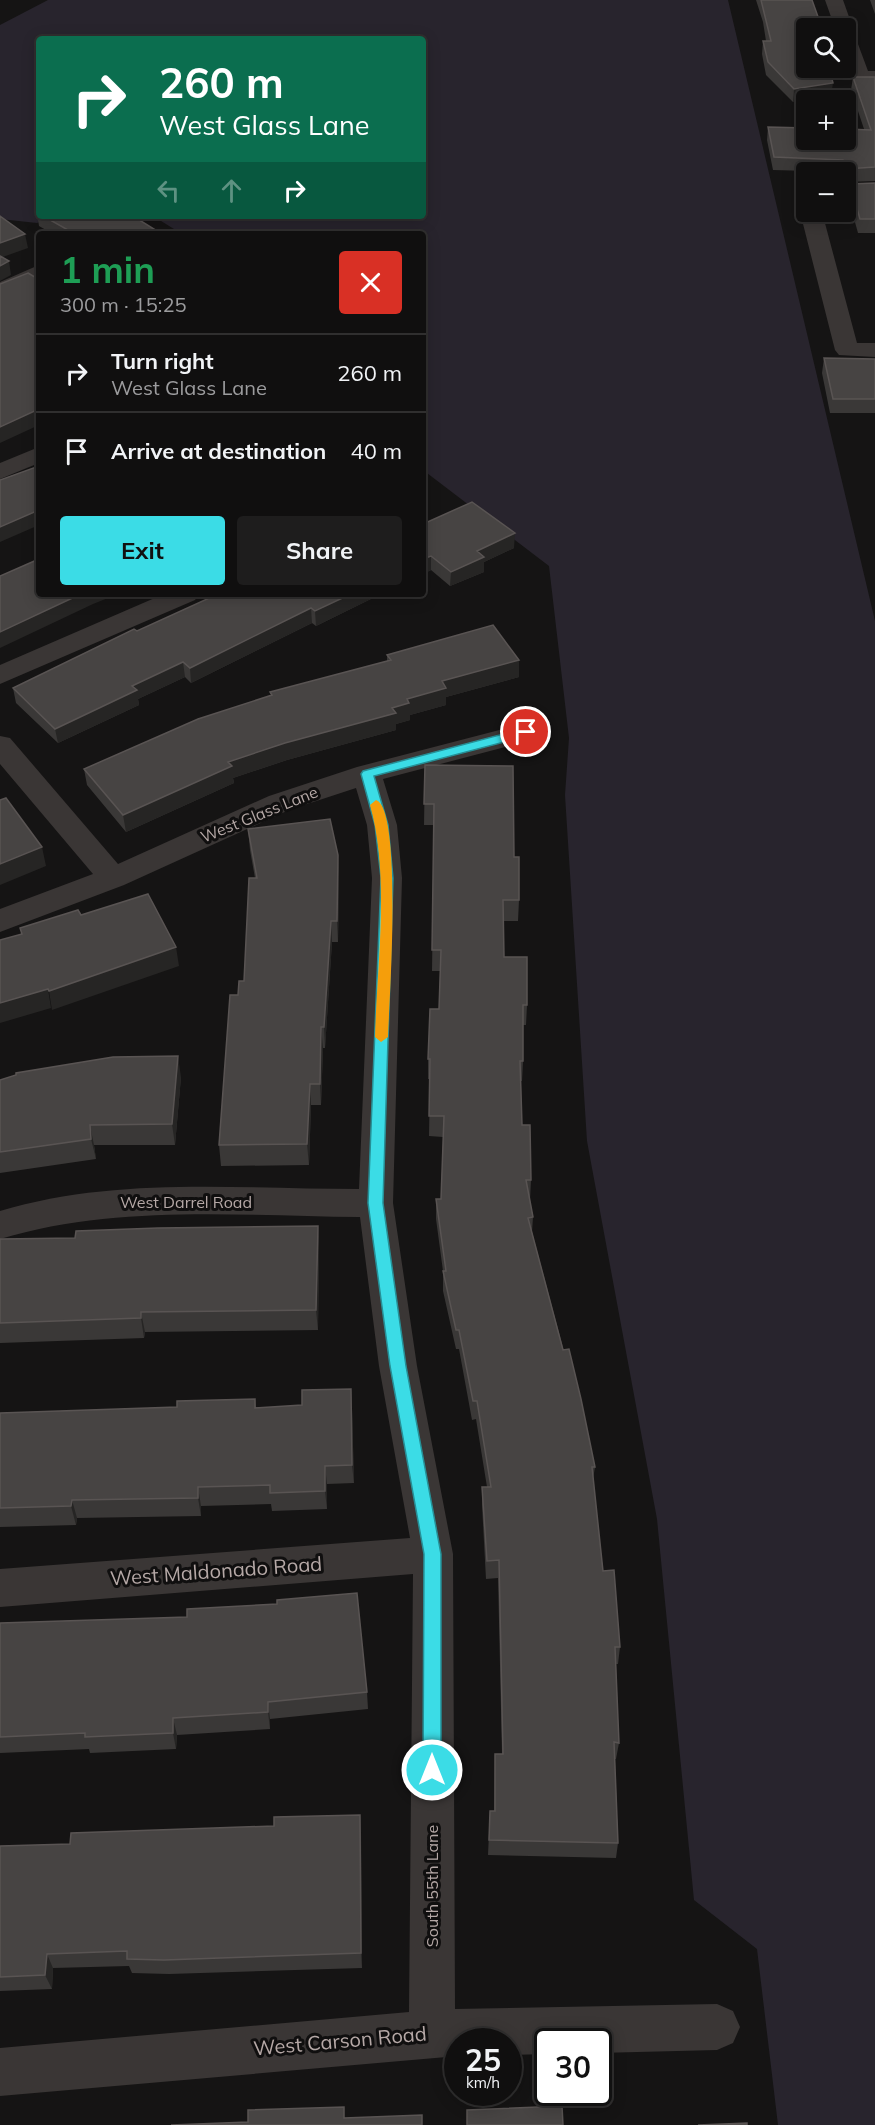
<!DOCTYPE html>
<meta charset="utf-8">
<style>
body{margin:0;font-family:Mulish,sans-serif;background:#1e1d1d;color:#f1f3f6;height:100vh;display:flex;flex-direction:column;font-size:22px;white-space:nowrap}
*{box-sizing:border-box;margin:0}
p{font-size:20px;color:#9c9c9e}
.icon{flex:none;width:33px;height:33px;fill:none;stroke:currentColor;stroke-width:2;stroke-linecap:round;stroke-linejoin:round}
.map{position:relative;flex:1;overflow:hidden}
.drawer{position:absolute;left:36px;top:231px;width:390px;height:366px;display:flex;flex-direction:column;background:#100f0f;border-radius:6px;box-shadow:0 3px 15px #0003,0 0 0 2px #302f2f}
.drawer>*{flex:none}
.banner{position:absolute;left:36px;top:36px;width:390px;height:183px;border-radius:6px;box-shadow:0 3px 15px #0003,0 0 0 2px #302f2f;background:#0b6e4f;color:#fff;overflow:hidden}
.controls{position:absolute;left:796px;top:18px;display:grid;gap:12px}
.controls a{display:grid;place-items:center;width:60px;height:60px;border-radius:6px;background:#100f0f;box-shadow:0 3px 15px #0003,0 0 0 2px #302f2f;font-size:30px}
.speed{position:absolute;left:444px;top:2028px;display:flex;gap:12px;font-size:30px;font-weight:700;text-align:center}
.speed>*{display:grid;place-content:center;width:78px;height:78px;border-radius:50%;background:#100f0f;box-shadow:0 3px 15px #0003,0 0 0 2px #302f2f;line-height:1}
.speed small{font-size:15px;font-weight:400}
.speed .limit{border:3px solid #111;border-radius:9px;background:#fff;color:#111}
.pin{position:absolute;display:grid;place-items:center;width:51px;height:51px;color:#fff;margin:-26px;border:3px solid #fff;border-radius:50%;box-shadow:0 2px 6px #0007}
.me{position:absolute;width:66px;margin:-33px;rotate:0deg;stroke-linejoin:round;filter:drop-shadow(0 0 4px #0008)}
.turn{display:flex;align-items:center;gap:21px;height:126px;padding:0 24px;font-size:27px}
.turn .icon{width:78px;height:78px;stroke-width:2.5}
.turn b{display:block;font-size:42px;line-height:51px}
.lanes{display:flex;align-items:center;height:57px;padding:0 24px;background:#0003;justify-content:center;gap:30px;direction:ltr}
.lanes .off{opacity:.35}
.round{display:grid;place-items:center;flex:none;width:63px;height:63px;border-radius:6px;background:#1e1d1d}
.summary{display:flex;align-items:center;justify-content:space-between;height:102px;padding:0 24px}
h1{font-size:36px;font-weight:700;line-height:45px;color:#1e9e55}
.cta{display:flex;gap:12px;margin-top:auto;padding:12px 24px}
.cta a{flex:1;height:69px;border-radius:6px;background:#3bdce6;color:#111;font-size:24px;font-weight:700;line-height:69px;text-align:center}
.cta a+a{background:#1e1d1d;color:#f1f3f6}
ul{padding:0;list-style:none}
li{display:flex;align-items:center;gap:18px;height:78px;padding:0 24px;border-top:2px solid #302f2f}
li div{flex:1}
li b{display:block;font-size:22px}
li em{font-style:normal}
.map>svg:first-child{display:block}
.green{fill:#28242d}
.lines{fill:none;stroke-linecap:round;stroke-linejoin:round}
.minor{fill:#3a3635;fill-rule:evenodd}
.wall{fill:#3a3837}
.shaded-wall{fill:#262524}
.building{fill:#474443;stroke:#595453;stroke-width:1.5}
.route{fill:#3bdce6;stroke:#268f96;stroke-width:1.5}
.slow{fill:#f59e0b}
.labels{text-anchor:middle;stroke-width:6;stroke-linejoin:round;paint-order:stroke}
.street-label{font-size:16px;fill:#b5a8a6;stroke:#100f0f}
.near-street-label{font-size:20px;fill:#b5a8a6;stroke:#100f0f}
</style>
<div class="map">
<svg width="875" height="2125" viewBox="0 0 875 2125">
<rect width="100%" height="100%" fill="#151414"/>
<!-- green -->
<path class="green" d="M48,0H728L875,621V2125H778L757,1949L694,1900L657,1519L587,1141L565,795L569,738L549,566L423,470V234H182L153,216H423V39H39V216H56L37,223L0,219V25Z"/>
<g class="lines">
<!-- minor -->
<path class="minor" d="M825,0H843L853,28L851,32L855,36L868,71H875V83H860L850,77L846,64V28H835Z
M846,183H875V195H846Z
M807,207V212H822L857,343H875V357L839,355L835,350L800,212Z
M39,265V280L0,298V282Z
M39,447V463L0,479V463Z
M164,594H199L195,600L0,684V665Z
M526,723L536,725L540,732L536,739L383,779L397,825L402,878L393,1203L417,1366L453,1554L455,2009L717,2004L733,2011L740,2027L733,2043L717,2050L598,2053V2042H548V2054L508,2055V2042H458V2056L0,2096V2048L409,2012L413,1574L0,1607V1569L410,1538L379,1366L360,1217C241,1216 116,1204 0,1239V1211C115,1176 240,1189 359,1189L372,878L367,825L356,788L289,810L124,885L0,932V909L93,874L0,764V736L10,738L118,864L269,796L357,767Z"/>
</g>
<!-- wall -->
<path class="wall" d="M756,0H812L807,28L831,96L793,102L766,75L762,54L763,41H766L763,22Z
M870,0H875V14Z
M853,77H875V181L846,182V172L773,170L767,140L768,127L864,129L851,90Z
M875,183V233H858L848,197L850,184Z
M39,212V216H133L162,234H53L39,226L37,213Z
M824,358L875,359V413H830L822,373Z
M423,524L514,548L484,562V572L450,586L431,570L423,574Z
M381,594L316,626L312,623L191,683L185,677L138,699L139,705L58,743L16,703L13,688L137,631Z
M387,655L519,660V677L446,697V705L410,715V720L396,724V730L287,760L233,778L234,783L126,832L87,785L84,769L271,696L270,692L387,661Z
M425,765L514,857L519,900L518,921H503L504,957L527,1005L526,1025H523V1061L522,1081H521L522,1125L531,1180L530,1200L533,1217L532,1232L595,1467L593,1479L603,1571L620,1647L618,1664H616L619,1743L616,1759H615L618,1843L616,1858L488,1855L490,1811H494L495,1754H502L498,1578L486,1579L482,1505V1487H487L476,1419L472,1420L459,1349H456L443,1291V1271L436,1219V1199H441L443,1137L429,1136L430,1079H428V1059L439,1009L440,971H432L434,825H424Z
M248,829L338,855L339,876L338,942H332L325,1048H323L321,1105H311L309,1165L221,1166L219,1145L238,995L244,981L255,878L250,850Z
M181,1077L175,1145H94L96,1159L0,1173V1080Z
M318,1226L319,1247L318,1330L145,1332L144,1338L0,1343V1239L75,1238Z
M255,1399L256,1407L352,1408L354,1483L327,1484V1509L272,1511L271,1504L201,1506V1516L77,1518L76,1525L0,1527V1413L177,1407Z
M0,1623L367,1692L368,1709L270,1719V1729L177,1735L176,1749L90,1753L89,1749L0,1753Z
M361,1831L362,1968L169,1974L132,1973L129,1966L53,1968L52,1989L0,1991V1846L70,1844Z"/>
<!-- shaded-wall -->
<path class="shaded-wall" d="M833,83L831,96L793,102L794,89Z
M25,234L28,248L0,258V243Z
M9,261L11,275L0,281V266Z
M39,409V425L0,443V427Z
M39,510V525L0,542V527Z
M515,533L514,548L484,562V572L450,586L451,572L477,551Z
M431,556V570L423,574V559Z
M81,594H118L93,604L0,648V632Z
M351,594H381L316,626L315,611Z
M311,608L312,623L191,683L190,668Z
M519,660V677L446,697V705L410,715V720L396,724V730L287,760L233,778L234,783L126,832L123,815L228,762L392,708L407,699L442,681Z
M183,662L185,677L138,699L139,705L58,743L55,729L132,686Z
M42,847L46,866L0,885V864Z
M338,855L339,876L338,942L337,921Z
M331,921L332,942L325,1048L324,1027Z
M176,947L179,966L52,1010L49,991Z
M48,989L51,1008L0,1023V1003Z
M321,1027L323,1048L321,1105L320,1084Z
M178,1056L181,1077L175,1145L172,1124Z
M310,1084L311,1105L309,1165L307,1144Z
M90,1125L94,1145L96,1159L91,1139Z
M318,1226L319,1247L318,1330L316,1310Z
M141,1312L145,1332L144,1338L141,1318Z
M351,1389L352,1408L354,1483L352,1465Z
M325,1466L327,1484V1509L325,1491Z
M198,1487L201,1506V1516L198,1498Z
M72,1500L77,1518L76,1525L71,1506Z
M268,1702L270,1719V1729L268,1712Z
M173,1718L177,1735L176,1749L173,1733Z
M360,1815L361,1831L362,1968L361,1953Z
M47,1954L53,1968L52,1989L45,1975Z"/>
<!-- building -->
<path class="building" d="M761,0H812L822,28H807V68H829L833,83L794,89L768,62L763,41H771Z
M853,77H875V167L846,169L843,160L774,157L768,127L807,128V140H846V129L871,130Z
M875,183V219H860L850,184Z
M0,216L25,234L0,243Z
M43,216H133L162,234H75Z
M0,256L9,261L0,266Z
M28,273L38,279L39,278V409L0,427V284Z
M824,358L875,359V399H833Z
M39,466V510L0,527V480Z
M472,502L515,533L477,551L484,557L451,572L431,556L423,559V524Z
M39,559V594H81L0,632V576Z
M218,594H351L315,611L311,608L190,668L183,662L132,686L137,690L55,729L13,688L134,629L137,631Z
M493,625L519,660L442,681L446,688L407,699L409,703L392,708L396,713L285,743L228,762L232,766L123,815L84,769L198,719L272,695L270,692L391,660L387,655Z
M425,765L513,766L514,857H519V900H503L504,957H527V1005H523V1061H520L522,1125H530L531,1180H526L533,1217L528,1218L563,1350L569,1349L581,1399L595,1467H592L603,1571L614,1570L620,1647H615L619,1743L614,1742L618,1843L489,1840L490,1811H495V1754H503L499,1560L487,1561L482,1487H491L477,1401H473L459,1330H456L443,1271H446L436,1199H441L444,1116H429L430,1059H428L430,1009H439L441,950H432L434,804H424Z
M6,798L42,847L0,864V800Z
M330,819L338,855L337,921H331L324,1027H321L320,1084H310L307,1144L219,1145L230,995H238L239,981H244L249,878H257L248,829Z
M148,894L176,947L49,991L48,989L0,1003V940L22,934L20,928L78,910L81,915Z
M178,1056L172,1124L90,1125L91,1139L0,1152V1080L16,1075V1073L113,1057Z
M318,1226L316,1310L141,1312V1318L0,1323V1239L75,1238L76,1231L158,1228Z
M351,1389L352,1465L325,1466V1491L270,1493V1485L198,1487V1498L72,1500L71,1506L0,1508V1413L177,1407V1401L255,1399V1408L302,1405V1390Z
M357,1593L367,1692L268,1702V1712L173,1718V1733L85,1737V1733L0,1737V1623L187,1617V1609L277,1604V1600Z
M360,1815L361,1953L164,1960L127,1959V1951L47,1954L45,1975L0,1977V1846L70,1844L71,1833L274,1826V1817Z
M562,2106L563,2125H467V2110Z
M344,2107V2118L422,2115V2125H171L248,2122V2110Z
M747,2123V2125H698Z"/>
<!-- route -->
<path class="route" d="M526,728L531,729V735L374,776L388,825L393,878L383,1203L406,1366L441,1554V1770L439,1776L432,1778L426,1776L423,1770L424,1554L390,1366L368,1203L381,878L375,825L361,774L363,771Z"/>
<!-- slow -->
<path class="slow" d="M376,800C403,809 389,1006 388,1037L381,1042L375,1037C377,963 390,876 370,805Z"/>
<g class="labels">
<!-- street labels -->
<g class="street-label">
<text transform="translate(259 814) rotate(-22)" y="6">West Glass Lane</text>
<text x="186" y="1208">West Darrel Road</text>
<text transform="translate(432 1886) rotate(-90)" y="6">South 55th Lane</text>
</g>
<!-- near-street labels -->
<g class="near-street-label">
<text transform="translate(216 1571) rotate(-4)" y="7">West Maldonado Road</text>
<text transform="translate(340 2041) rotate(-5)" y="7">West Carson Road</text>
</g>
</g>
</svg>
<div class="controls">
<a><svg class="icon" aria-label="search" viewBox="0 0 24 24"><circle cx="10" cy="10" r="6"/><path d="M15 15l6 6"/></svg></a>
<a>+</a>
<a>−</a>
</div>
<div class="speed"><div>25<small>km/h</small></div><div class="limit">30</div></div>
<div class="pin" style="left:526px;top:732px;background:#d93025"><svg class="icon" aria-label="arrive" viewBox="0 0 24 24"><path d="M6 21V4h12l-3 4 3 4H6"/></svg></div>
<svg class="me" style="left:432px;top:1770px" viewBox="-20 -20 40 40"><circle r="17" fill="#3bdce6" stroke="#fff" stroke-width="3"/><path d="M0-11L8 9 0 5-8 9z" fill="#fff"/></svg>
<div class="banner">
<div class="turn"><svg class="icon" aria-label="right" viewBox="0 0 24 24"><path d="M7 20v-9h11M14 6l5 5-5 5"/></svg><div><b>260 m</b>West Glass Lane</div></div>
<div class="lanes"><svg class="icon off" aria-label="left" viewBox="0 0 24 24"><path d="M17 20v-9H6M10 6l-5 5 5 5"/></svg><svg class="icon off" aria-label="ahead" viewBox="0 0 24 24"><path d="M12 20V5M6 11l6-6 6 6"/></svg><svg class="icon" aria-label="right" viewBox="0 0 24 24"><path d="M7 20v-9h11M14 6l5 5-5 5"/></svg></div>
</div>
<section class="drawer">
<div class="summary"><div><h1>1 min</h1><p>300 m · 15:25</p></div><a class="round" style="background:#d93025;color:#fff"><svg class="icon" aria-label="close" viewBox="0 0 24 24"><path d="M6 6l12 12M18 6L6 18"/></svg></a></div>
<ul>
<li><svg class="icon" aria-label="right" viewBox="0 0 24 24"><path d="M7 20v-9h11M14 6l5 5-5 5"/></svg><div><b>Turn right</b><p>West Glass Lane</p></div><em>260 m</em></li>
<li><svg class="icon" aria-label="arrive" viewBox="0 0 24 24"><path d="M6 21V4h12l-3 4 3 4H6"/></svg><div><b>Arrive at destination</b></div><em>40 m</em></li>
</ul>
<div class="cta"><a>Exit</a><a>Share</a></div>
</section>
</div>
